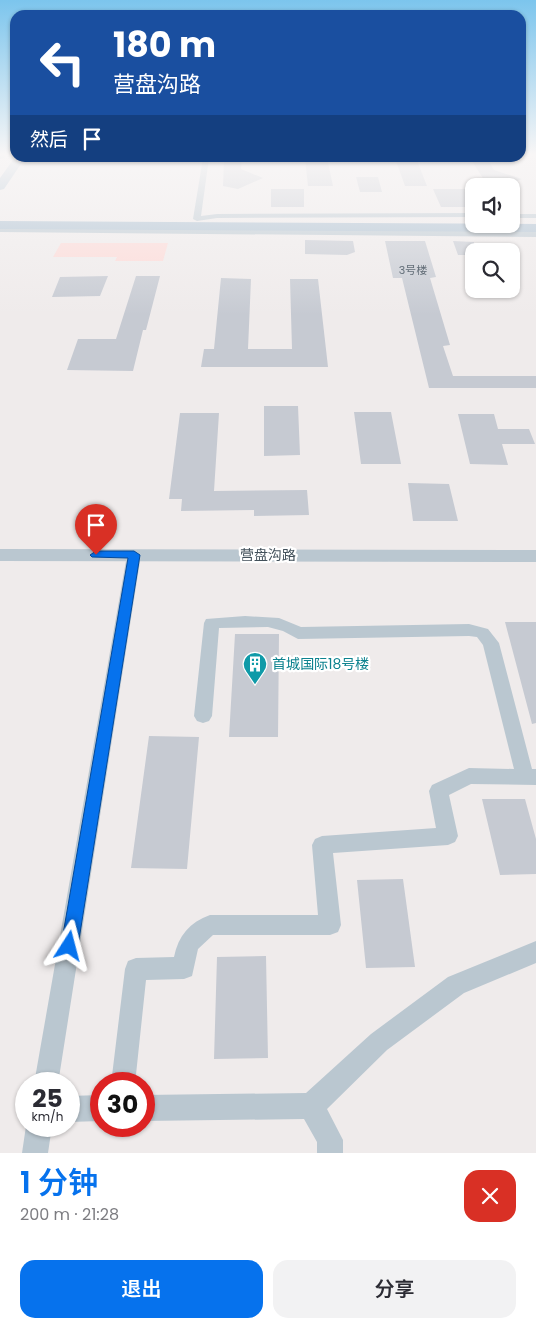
<!DOCTYPE html>
<html lang="zh">
<meta charset="utf-8">
<style>
body{margin:0;font-family:Poppins,"Noto Sans SC",sans-serif;background:#f2f2f3;color:#2b2b33;height:100vh;display:flex;flex-direction:column;font-size:19px;white-space:nowrap}
*{box-sizing:border-box;margin:0}
p{font-size:16px;color:#7c7c81}
.icon{flex:none;width:28px;height:28px;fill:none;stroke:currentColor;stroke-width:2;stroke-linecap:round;stroke-linejoin:round}
.map{position:relative;height:1153px;overflow:hidden}
.panel{display:flex;flex-direction:column;background:#fff;flex:1}
.panel>*{flex:none}
.hud{position:absolute;left:10px;top:10px;width:516px;height:152px;border-radius:15px;box-shadow:0 1px 4px #0004;background:#1a4fa0;color:#fff;overflow:hidden}
.controls{position:absolute;left:465px;top:178px;display:grid;gap:10px}
.controls a{display:grid;place-items:center;width:55px;height:55px;border-radius:10px;background:#fff;box-shadow:0 1px 4px #0004;font-size:25px}
.speed{position:absolute;left:15px;top:1072px;display:flex;gap:10px;font-size:25px;font-weight:700;text-align:center}
.speed>*{display:grid;place-content:center;width:65px;height:65px;border-radius:50%;background:#fff;box-shadow:0 1px 4px #0004;line-height:1}
.speed small{font-size:12px;font-weight:400}
.speed .limit{border:8px solid #d22;background:#fff;color:#111}
.pin{position:absolute;display:grid;place-items:center;width:42px;height:42px;color:#fff;margin:-51px -21px;border-radius:50% 50% 50% 0;rotate:-45deg;box-shadow:0 0 5px #0007}
.pin .icon{rotate:45deg}
.me{position:absolute;width:55px;margin:-28px;rotate:9deg;stroke-linejoin:round;filter:drop-shadow(0 0 4px #0008)}
.turn{display:flex;align-items:center;gap:18px;height:105px;padding:0 20px;font-size:22px}
.turn .icon{width:65px;height:65px;stroke-width:2.5}
.turn b{display:block;font-size:35px;line-height:42px}
.then{display:flex;align-items:center;height:48px;padding:0 20px;background:#0003;gap:10px;font-size:19px}
.round{display:grid;place-items:center;flex:none;width:52px;height:52px;border-radius:15px;background:#f2f2f3}
.head{display:flex;align-items:center;justify-content:space-between;height:85px;padding:0 20px}
h1{font-size:30px;font-weight:600;line-height:38px;color:#0672ed}
.action{display:flex;gap:10px;margin-top:auto;padding:10px 20px}
.action a{flex:1;height:58px;border-radius:15px;background:#0672ed;color:#fff;font-size:20px;font-weight:600;line-height:58px;text-align:center}
.action a+a{background:#f2f2f3;color:#2b2b33}
.map>svg:first-child{display:block}
.medical{fill:#fdd9d6}
.building{fill:#c6cad2}
.lines{fill:none;stroke-linecap:round;stroke-linejoin:round}
.minor{fill:#bac7d0;fill-rule:evenodd}
.tertiary{fill:#bac7d0;fill-rule:evenodd}
.primary{fill:#a7bcce;fill-rule:evenodd}
.route{fill:#0672ed;stroke:#044a9a}
.labels{text-anchor:middle;stroke-width:4.5;stroke-linejoin:round;paint-order:stroke}
.number-label{font-size:11px;fill:#636e78}
.street-label{font-size:14px;fill:#42505a;stroke:#fff}
.culture-label{font-size:14px;fill:#0d838f;stroke:#fff;text-anchor:start}
</style>
<div class="map">
<svg width="536" height="1153" viewBox="0 0 536 1153">
<rect width="100%" height="100%" fill="#efebeb"/>
<!-- medical -->
<path class="medical" d="M61,243H168L163,261H115L117,257H53Z"/>
<!-- building -->
<path class="building" d="M224,158H242L241,169L263,178L238,189L223,186Z
M305,158H327L333,186H308Z
M395,158H416L427,186H405Z
M470,158H487L494,170L522,179L506,186H488Z
M356,177H378L382,192H360Z
M271,189H304V207H271Z
M433,189H466L474,207H441Z
M305,240L353,241L355,252L347,255L305,254Z
M385,241H425L436,277L430,278L450,345L443,346L453,376H536V388H429L402,278H393Z
M453,241L474,242V255H458Z
M108,276L100,296L52,297L60,277Z
M136,276H160L146,330H143L133,371L67,370L78,339H116Z
M221,278L251,279L248,349H292L290,279H318L328,367H201L204,349H214Z
M264,406H298L300,455L264,456Z
M354,412H391L401,464H361Z
M180,413H219L214,491L307,490L309,515L254,516V510L181,511L182,499H169Z
M458,414H494L498,429H529L535,444H502L508,465L470,464Z
M408,483L449,484L458,521H413Z
M505,622H536V723L532,724Z
M235,634H279L278,737H229Z
M149,736L199,737L187,869L131,868Z
M482,799H525L536,839V874L500,875Z
M403,879L415,967L366,968L357,880Z
M266,956L268,1058L214,1059L217,957Z"/>
<g class="lines">
<!-- minor -->
<path class="minor" d="M203,158H209L201,216L217,214L474,213V217L217,218L197,221L193,219Z
M511,214H536V218H511Z
M0,228L536,231V237L0,232Z
M134,550L139,552L141,555L58,1084H34L127,555L129,552Z
M245,616L279,618L301,627L469,624L488,629L499,643L532,769H536V785L471,784L449,795L458,836L455,842L448,845L333,853L341,925L338,932L330,935H213L198,949L192,976L184,979L146,980L135,1084H111L125,969L128,961L136,958L174,957C178,936 190,922 210,915H318L312,845L315,839L322,836L436,828L429,791L432,785L469,768L514,769L483,645L477,637L469,636L298,639L283,631L268,627L219,628L212,716L209,721L203,723L197,721L194,716L204,623L206,619Z
M536,941V963L464,993L387,1050L327,1109L343,1140V1153H317V1142L304,1119L144,1121V1095L306,1093L371,1034L448,977Z
M101,1095V1121L69,1122V1096Z
M26,1126H52L48,1153H22Z"/>
<!-- tertiary -->
<path class="tertiary" d="M0,549L536,550V562L0,561Z"/>
<!-- primary -->
<path class="primary" d="M0,153H7L4,158L0,159Z
M15,157L25,158L4,189L0,190V178Z
M0,221L536,224V232L0,229Z"/>
</g>
<!-- sky -->
<linearGradient id="sky" x2="0" y2="1"><stop stop-color="#7cc5ed"/><stop offset="0.49" stop-color="#f8f6f6"/><stop offset="1" stop-color="#f8f6f6" stop-opacity="0"/></linearGradient>
<rect width="536" height="315" fill="url(#sky)"/>
<!-- route -->
<path class="route" d="M96,551H134L140,555L78,946L75,952L69,955L63,952L61,946L128,558L92,557L90,555Z"/>
<!-- icons -->
<defs>
<g id="building-pin" transform="scale(1.25)"><path d="M0 17L-7.5 6A9.5 9.5 0 1 1 7.5 6Z" fill="#0f9aa8" stroke="#fff"/><path d="M-4-6H4V6H1V3H-1V6H-4ZM-2.5-4.3h1.7v1.8h-1.7ZM.8-4.3h1.7v1.8H.8ZM-2.5-1h1.7V.8h-1.7ZM.8-1h1.7V.8H.8Z" fill="#fff"/></g>
</defs>
<g fill-rule="evenodd">
<use href="#building-pin" x="255" y="664"/>
</g>
<g class="labels">
<!-- number labels -->
<g class="number-label">
<text x="413" y="274">3号楼</text>
</g>
<!-- street labels -->
<g class="street-label">
<text x="268" y="560">营盘沟路</text>
</g>
<!-- culture labels -->
<g class="culture-label">
<text x="272" y="669">首城国际18号楼</text>
</g>
</g>
</svg>
<div class="controls">
<a><svg class="icon" aria-label="sound" viewBox="0 0 24 24"><path d="M4 9h4l5-4v14l-5-4H4zM17 9q2 3 0 6"/></svg></a>
<a><svg class="icon" aria-label="search" viewBox="0 0 24 24"><circle cx="10" cy="10" r="6"/><path d="M15 15l6 6"/></svg></a>
</div>
<div class="speed"><div>25<small>km/h</small></div><div class="limit">30</div></div>
<div class="pin" style="left:96px;top:555px;background:#d93025"><svg class="icon" aria-label="arrive" viewBox="0 0 24 24"><path d="M6 21V4h12l-3 4 3 4H6"/></svg></div>
<svg class="me" style="left:69px;top:946px" viewBox="-20 -20 40 40"><path d="M0-17L14 15 0 8-14 15z" fill="#0672ed" stroke="#fff" stroke-width="4"/></svg>
<div class="hud">
<div class="turn"><svg class="icon" aria-label="left" viewBox="0 0 24 24"><path d="M17 20v-9H6M10 6l-5 5 5 5"/></svg><div><b>180 m</b>营盘沟路</div></div>
<div class="then">然后<svg class="icon" aria-label="arrive" viewBox="0 0 24 24"><path d="M6 21V4h12l-3 4 3 4H6"/></svg></div>
</div>
</div>
<section class="panel">
<div class="head"><div><h1>1 分钟</h1><p>200 m · 21:28</p></div><a class="round" style="background:#d93025;color:#fff"><svg class="icon" aria-label="close" viewBox="0 0 24 24"><path d="M6 6l12 12M18 6L6 18"/></svg></a></div>
<div class="action"><a>退出</a><a>分享</a></div>
</section>
